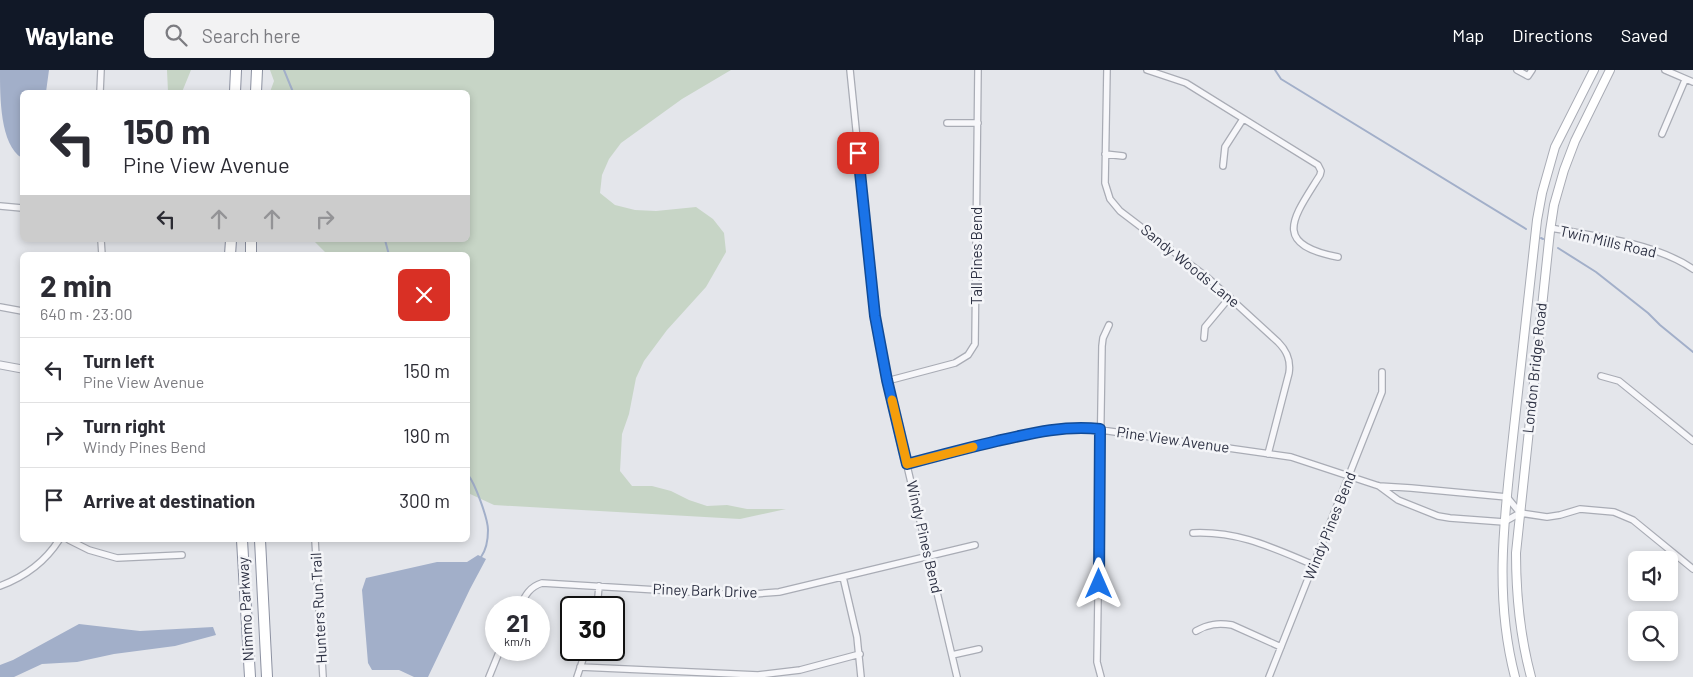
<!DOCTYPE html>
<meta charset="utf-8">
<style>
body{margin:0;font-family:Barlow,sans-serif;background:#f2f2f3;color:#2b2b33;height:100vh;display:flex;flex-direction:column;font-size:19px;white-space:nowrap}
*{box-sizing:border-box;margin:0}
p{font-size:16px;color:#7c7c81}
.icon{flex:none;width:28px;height:28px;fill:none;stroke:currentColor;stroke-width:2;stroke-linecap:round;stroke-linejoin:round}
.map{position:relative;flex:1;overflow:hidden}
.details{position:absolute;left:20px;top:182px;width:450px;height:290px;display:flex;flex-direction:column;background:#fff;border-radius:8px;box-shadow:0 2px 8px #0003}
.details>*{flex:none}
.banner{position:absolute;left:20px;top:20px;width:450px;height:152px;border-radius:8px;box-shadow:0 2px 8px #0003;background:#fff;color:#2b2b33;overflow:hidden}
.controls{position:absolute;left:1628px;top:481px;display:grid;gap:10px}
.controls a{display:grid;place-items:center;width:50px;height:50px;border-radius:8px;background:#fff;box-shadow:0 2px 8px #0003;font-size:25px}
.speed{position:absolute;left:485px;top:526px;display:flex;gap:10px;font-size:25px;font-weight:700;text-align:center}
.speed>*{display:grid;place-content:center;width:65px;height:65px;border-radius:50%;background:#fff;box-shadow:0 2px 8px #0003;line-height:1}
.speed small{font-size:12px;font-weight:400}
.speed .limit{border:2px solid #111;border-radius:8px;background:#fff;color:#111}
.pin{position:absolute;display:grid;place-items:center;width:42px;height:42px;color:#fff;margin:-21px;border-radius:10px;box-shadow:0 2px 8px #0006}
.me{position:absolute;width:55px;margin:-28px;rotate:0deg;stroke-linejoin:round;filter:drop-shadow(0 0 4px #0008)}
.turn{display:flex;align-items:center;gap:18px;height:105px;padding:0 20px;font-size:22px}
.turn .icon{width:65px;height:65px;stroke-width:2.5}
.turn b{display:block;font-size:35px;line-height:42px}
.lanes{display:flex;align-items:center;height:48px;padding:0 20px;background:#0003;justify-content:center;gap:25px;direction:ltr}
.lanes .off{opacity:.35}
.round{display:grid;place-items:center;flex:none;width:52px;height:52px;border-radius:8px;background:#f2f2f3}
.overview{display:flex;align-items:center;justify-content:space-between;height:85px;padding:0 20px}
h1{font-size:30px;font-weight:700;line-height:38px}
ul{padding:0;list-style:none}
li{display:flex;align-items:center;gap:15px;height:65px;padding:0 20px;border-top:1px solid #e1e1e2}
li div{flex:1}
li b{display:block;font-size:19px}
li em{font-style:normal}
header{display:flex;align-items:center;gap:30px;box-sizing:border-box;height:70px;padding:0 25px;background:#111827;color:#fff}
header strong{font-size:24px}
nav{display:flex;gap:28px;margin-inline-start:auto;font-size:18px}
.search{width:350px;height:45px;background:#f2f2f3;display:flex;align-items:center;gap:12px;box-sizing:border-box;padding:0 18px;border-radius:8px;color:#7c7c81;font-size:19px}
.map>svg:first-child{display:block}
.green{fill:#c7d5c6}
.water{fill:#a2afc9}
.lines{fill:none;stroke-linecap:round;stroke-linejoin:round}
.stream{stroke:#a2afc9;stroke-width:2}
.minor-casing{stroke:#a9acb5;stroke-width:8}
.tertiary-casing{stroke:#a9acb5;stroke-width:9}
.secondary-casing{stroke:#a9acb5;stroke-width:10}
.trunk-casing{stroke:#8c91a1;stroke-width:12}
.minor{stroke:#f7f7fa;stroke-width:5.5}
.tertiary{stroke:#f7f7fa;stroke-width:7}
.secondary{stroke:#fff;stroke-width:8}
.trunk{stroke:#fff;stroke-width:10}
.route-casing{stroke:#114b97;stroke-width:12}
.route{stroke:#1a73e8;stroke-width:9}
.slow{stroke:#f59e0b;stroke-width:9}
.labels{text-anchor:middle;stroke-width:5;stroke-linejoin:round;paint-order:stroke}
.street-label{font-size:15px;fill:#2d3143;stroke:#f4f5f8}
</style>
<header>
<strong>Waylane</strong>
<div class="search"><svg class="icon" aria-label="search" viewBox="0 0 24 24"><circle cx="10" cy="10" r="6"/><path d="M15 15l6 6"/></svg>Search here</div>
<nav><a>Map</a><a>Directions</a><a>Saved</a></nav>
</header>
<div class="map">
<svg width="1693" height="607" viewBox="0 0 1693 607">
<rect width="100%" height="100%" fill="#e4e6eb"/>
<!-- green -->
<path class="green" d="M167,0H191L182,22H168Z
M270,0H731L682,29L621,73L609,89L602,105L600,123L615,135L635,140L656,141L696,137L713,149L724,163L726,182L706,217L667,260L644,291L636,308L629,344L622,364L620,401L632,416H652L671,421L689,430L707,436L727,435L747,439H786L740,449L494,435L468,423V185H328L313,170H468V22H270L274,11Z"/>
<!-- water -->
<path class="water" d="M0,0H49L46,22H22V88C0,75 0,27 0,0Z
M478,485L486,489L470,519L428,607H414L399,600H372L368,593L362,520L366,508L437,492H467Z
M79,554L140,561L213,557L216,565L175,576L114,584L77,592L42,594L14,607H0V595L13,590Z"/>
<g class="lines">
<!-- stream -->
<path class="stream" d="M284,0L293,22
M1275,0L1281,9L1526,159
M1541,168L1543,169
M385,170L389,185
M1558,178L1596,202L1648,243L1660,255L1693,282
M468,405C475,413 488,449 488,460C488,469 486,480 481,487"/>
<!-- minor casing -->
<g class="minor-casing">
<path id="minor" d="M850,0L875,246L887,311L957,607
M1107,0L1105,113L1110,129L1120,141L1208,208L1278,272C1287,281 1291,290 1289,303L1268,384
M1147,0L1186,13L1318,95L1321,101L1320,105C1294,147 1270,174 1338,187
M1517,0L1528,6L1532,0
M1665,0L1693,12
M100,22L101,0
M947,53H978
M1662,64L1685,10
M1105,84L1123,86
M1223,96L1225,77L1243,49
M0,136L22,138
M1550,158C1593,165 1657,174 1693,199
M101,170L102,185
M0,237L22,241
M1204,268L1205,257L1230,227
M1601,306L1619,311L1693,371
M887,311L955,293L968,285L975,274L978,0
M907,394L951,382L1041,361L1080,357L1291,387L1379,416L1411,418L1507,427L1520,443
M1379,416L1398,430L1438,446L1450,448L1504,452L1520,443
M1520,443L1547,447L1560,445L1580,439L1614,442L1633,450L1693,499
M1193,463C1239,461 1273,478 1314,495
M69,470L89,480L117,488L182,485
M315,470L323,607
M843,507L857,567L861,607
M0,516C24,507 45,492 59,470
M519,538C525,526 529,517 542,513L740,525L779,522L975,475
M597,538L599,516
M1196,561C1208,554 1218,553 1232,555L1281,577
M952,585L979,579
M580,597L758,605L800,600L860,584
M489,607L500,580
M577,607L586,580
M1101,607L1097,592L1102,276L1103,268L1109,255
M1269,607L1382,322V302"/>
</g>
<!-- tertiary casing -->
<g class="tertiary-casing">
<path id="tertiary" d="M0,295L22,299"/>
</g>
<!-- secondary casing -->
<g class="secondary-casing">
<path id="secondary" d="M1515,607C1493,523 1505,443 1514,358C1522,289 1529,219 1537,150L1542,123L1555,77L1594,0
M1531,607C1520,566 1516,526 1516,483L1550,161L1554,135L1564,100L1575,71L1610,0"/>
</g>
<!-- trunk casing -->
<g class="trunk-casing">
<path id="trunk" d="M235,22L236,0
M256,22L257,0
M251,170V185
M230,185L231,170
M242,470L250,607
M260,470L267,607"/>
</g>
<!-- minor -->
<use href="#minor" class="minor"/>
<!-- tertiary -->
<use href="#tertiary" class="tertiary"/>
<!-- secondary -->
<use href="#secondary" class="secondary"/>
<!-- trunk -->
<use href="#trunk" class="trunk"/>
</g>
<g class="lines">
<!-- route casing -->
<g class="route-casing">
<path id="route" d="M858,83L875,246L887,310L907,394C937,386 967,378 997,371C1032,363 1065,355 1100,359L1099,514"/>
</g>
<!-- route -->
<use href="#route" class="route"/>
<!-- slow -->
<path class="slow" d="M892,330L907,394L973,377"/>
</g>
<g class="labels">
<!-- street labels -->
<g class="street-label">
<text transform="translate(1608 172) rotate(13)" y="5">Twin Mills Road</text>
<text transform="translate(977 186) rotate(-90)" y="5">Tall Pines Bend</text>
<text transform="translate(1190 196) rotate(39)" y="5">Sandy Woods Lane</text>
<text transform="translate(1535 298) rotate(-84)" y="5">London Bridge Road</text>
<text transform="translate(1173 370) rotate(8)" y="5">Pine View Avenue</text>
<text transform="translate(1330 456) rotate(-68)" y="5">Windy Pines Bend</text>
<text transform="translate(924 467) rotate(77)" y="5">Windy Pines Bend</text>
<text transform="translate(705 521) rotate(2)" y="5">Piney Bark Drive</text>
<text transform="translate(319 538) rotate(-93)" y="5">Hunters Run Trail</text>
<text transform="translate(246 539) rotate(-93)" y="5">Nimmo Parkway</text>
</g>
</g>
</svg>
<div class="controls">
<a><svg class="icon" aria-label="sound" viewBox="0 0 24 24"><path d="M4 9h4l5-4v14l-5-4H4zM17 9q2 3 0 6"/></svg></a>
<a><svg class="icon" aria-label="search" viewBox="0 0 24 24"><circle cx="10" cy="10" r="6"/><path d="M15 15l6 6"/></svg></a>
</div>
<div class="speed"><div>21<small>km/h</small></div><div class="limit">30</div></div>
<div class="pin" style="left:858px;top:83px;background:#d93025"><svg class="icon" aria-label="arrive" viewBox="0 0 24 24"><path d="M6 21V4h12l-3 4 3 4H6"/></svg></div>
<svg class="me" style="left:1099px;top:514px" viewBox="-20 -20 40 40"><path d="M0-17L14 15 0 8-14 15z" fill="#1a73e8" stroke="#fff" stroke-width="4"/></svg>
<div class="banner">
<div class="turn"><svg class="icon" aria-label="left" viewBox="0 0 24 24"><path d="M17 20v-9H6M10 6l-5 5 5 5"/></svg><div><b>150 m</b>Pine View Avenue</div></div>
<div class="lanes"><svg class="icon" aria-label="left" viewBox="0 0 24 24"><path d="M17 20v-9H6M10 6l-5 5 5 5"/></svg><svg class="icon off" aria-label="ahead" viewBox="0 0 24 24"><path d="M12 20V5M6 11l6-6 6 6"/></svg><svg class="icon off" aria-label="ahead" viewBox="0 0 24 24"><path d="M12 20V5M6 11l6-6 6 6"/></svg><svg class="icon off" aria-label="right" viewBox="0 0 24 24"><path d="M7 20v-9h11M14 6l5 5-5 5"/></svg></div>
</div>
<section class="details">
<div class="overview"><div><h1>2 min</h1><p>640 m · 23:00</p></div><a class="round" style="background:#d93025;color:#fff"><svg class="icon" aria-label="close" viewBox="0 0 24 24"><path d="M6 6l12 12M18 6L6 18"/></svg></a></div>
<ul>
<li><svg class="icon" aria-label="left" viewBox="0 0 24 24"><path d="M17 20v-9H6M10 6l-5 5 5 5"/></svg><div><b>Turn left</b><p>Pine View Avenue</p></div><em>150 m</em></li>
<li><svg class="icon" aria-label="right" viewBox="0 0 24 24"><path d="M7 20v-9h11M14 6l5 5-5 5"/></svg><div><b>Turn right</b><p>Windy Pines Bend</p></div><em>190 m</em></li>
<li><svg class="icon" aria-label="arrive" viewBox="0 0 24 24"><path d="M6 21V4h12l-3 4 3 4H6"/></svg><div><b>Arrive at destination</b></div><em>300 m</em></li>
</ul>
</section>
</div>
